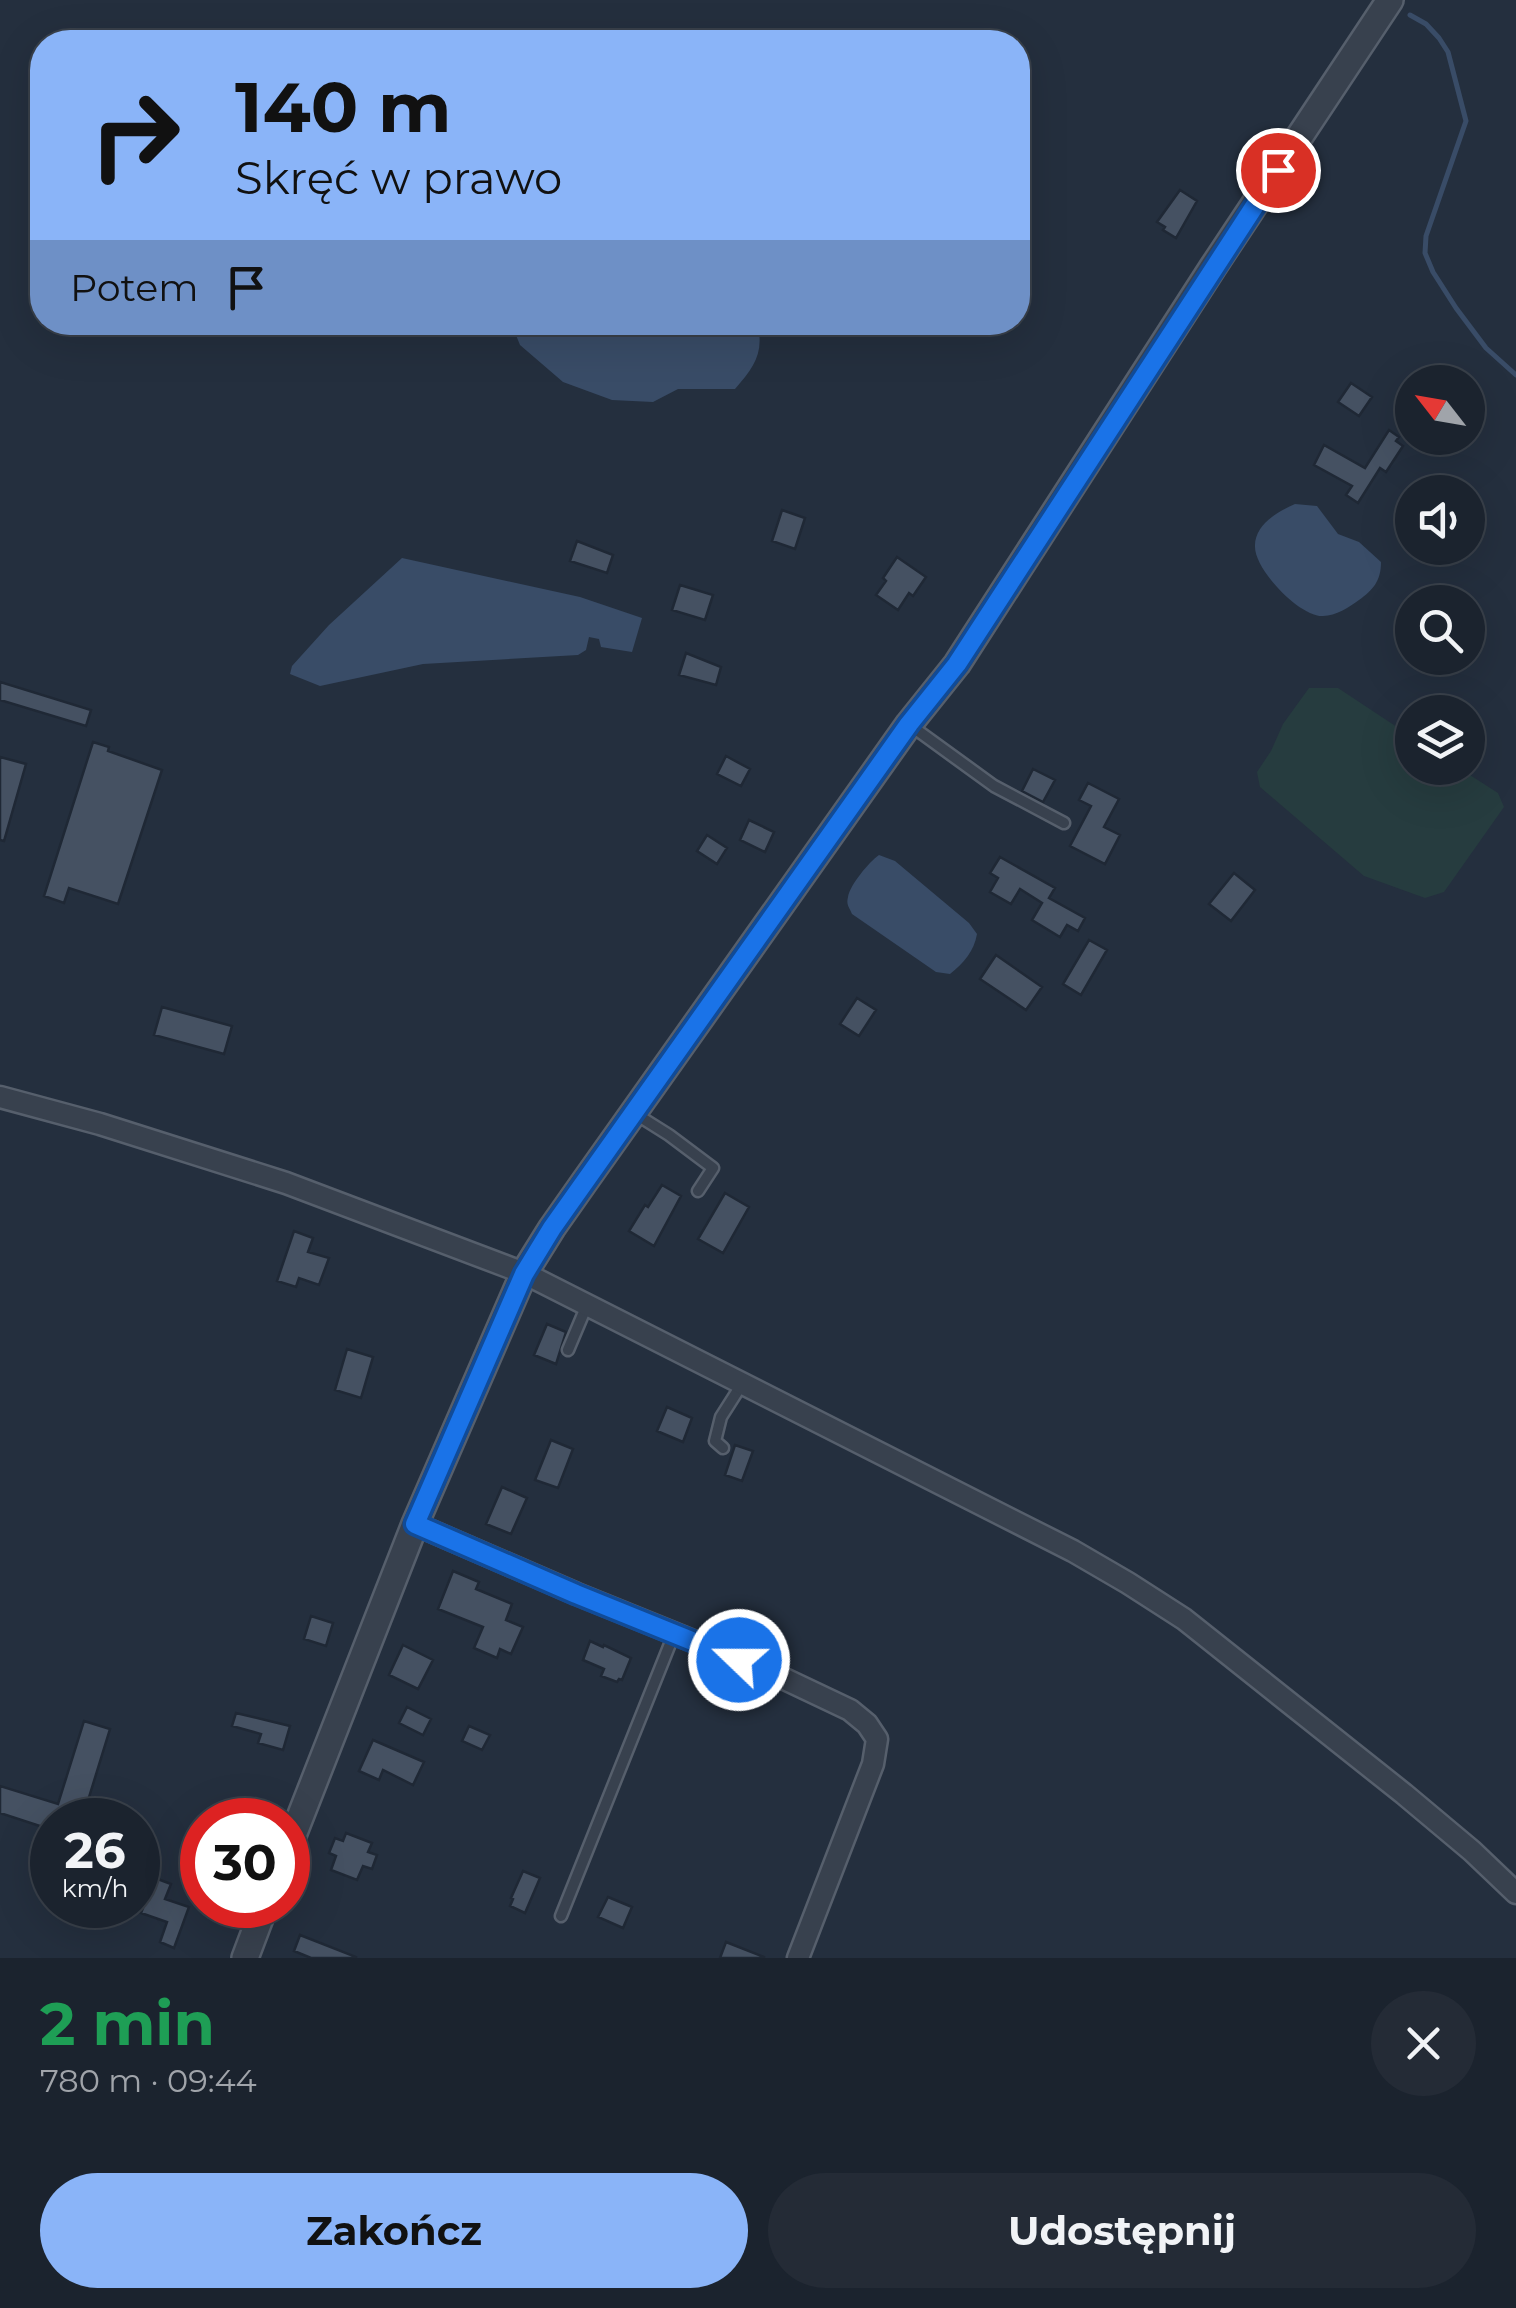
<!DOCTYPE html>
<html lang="pl">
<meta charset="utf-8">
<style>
body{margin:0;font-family:Montserrat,sans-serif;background:#242b36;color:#f1f3f6;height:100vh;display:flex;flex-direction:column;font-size:38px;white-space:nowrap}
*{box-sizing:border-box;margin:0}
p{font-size:32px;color:#a0a4aa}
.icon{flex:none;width:55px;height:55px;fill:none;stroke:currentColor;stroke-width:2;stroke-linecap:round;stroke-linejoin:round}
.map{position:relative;height:1958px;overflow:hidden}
.panel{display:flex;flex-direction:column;background:#1b232e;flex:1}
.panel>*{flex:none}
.guide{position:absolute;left:30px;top:30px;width:1000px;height:305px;border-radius:40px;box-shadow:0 10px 40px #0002,0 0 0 2px #39404a;background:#8ab4f8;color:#111;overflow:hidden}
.needle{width:65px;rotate:301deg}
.tools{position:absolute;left:1395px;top:365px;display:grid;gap:20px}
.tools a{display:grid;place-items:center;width:90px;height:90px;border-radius:50%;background:#1b232e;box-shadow:0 10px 40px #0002,0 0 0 2px #39404a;font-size:50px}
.speed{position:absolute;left:30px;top:1798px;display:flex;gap:20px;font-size:50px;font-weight:700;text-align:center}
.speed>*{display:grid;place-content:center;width:130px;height:130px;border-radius:50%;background:#1b232e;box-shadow:0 10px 40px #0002,0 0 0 2px #39404a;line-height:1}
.speed small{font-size:25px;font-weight:400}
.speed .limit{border:15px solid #d22;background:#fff;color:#111}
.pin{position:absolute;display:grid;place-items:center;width:85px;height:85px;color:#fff;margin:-42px;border:5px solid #fff;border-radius:50%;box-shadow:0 2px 10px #0007}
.me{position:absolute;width:110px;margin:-55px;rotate:292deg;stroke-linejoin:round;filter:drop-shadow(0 0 8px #0008)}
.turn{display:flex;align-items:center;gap:35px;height:210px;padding:0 40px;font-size:45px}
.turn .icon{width:130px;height:130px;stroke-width:2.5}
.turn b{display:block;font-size:70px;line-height:85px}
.then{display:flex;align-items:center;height:95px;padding:0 40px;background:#0003;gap:20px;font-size:38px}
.round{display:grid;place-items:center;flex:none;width:105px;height:105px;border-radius:52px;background:#242b36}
.headline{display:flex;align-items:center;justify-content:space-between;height:170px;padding:0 40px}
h1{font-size:60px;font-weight:700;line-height:75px;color:#1e9e55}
.action{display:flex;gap:20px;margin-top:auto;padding:20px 40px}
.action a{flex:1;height:115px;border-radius:60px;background:#8ab4f8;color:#111;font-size:40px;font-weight:700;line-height:115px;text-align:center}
.action a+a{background:#242b36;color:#f1f3f6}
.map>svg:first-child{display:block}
.green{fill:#263c3f}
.water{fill:#394c67}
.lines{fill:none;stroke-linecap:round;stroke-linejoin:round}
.stream{stroke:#394c67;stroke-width:5}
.building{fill:#455162;stroke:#1f2835;stroke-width:2.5}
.service-casing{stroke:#565f6c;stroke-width:15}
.minor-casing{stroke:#565f6c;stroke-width:25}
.tertiary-casing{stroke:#565f6c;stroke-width:30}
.service{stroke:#38414e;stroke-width:10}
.minor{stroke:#38414e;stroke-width:20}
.tertiary{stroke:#38414e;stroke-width:25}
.route-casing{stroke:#114b97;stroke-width:25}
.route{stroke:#1a73e8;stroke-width:18}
</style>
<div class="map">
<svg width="1516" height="1958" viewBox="0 0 1516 1958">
<rect width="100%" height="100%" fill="#242f3e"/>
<!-- green -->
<path class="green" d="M1309,688H1338L1412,737V768H1459L1498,793L1504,807L1444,892L1425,898L1364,876L1260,787L1257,772L1271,751L1283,724Z"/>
<!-- water -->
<path class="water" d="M511,323H757C765,352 754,367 735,389H678L653,402L612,400L563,382L520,345Z
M1295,504L1317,506L1338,534L1359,542L1381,562C1381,581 1373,590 1359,600C1349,607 1336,616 1323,616C1300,617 1255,570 1255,547C1254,525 1277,512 1295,504Z
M402,558L580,597L642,618L632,652L601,647L599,639L589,637L586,650L578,655L423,664L320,686L290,674L292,666L329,625Z
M879,855L895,861L969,923L977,934C974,951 964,963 950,974L936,972L852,914C849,907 846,905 848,897C850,885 869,862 879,855Z"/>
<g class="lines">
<!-- stream -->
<path class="stream" d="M1410,15L1426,24L1439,38L1448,52L1466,121L1426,236L1425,253L1433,272L1456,308L1486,348L1516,375"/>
</g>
<!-- building -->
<path class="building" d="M1180,190L1197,201L1176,238L1163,230L1165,227L1157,222Z
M1351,383L1372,397L1359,416L1338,402Z
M1389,430L1399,437L1396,441L1403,446L1386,472L1380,468L1358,503L1346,495L1352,486L1314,465L1324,445L1365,468Z
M782,510L805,518L795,549L772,541Z
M577,541L613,555L607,573L570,561Z
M897,557L926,577L913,596L909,593L898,610L876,595L886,581L883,578Z
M680,585L713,595L705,620L672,610Z
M686,653L721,667L716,685L679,675Z
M0,682L91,710L86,726L0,700Z
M93,742L109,747L108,751L162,770L118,904L69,888L64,903L44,896Z
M726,756L750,769L741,786L717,774Z
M0,757L26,764L4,841L0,840Z
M1033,769L1055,780L1043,802L1022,791Z
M1088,783L1119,799L1104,827L1120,835L1105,864L1070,846L1091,806L1079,800Z
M749,820L774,832L765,852L740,840Z
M707,835L727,848L717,864L697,851Z
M1000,857L1055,888L1049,898L1085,918L1078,931L1067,925L1060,937L1032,920L1042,903L1020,889L1011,904L990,892L998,878L990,873Z
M1234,873L1255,890L1231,921L1209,904Z
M1089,940L1107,950L1081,995L1063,984Z
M996,955L1042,987L1026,1010L980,979Z
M857,998L876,1010L859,1036L840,1024Z
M162,1007L232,1026L224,1054L154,1035Z
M662,1185L681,1196L654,1246L629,1231L645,1205L648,1207Z
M725,1193L749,1207L723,1253L698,1239Z
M294,1231L313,1238L308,1252L329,1258L319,1285L299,1278L296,1287L277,1281Z
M547,1324L566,1332L556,1364L534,1355Z
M347,1349L373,1357L361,1398L335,1390Z
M667,1407L692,1418L683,1442L657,1431Z
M551,1440L573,1449L558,1488L535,1480Z
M735,1445L753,1451L742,1481L725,1475Z
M502,1487L527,1498L511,1534L486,1524Z
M453,1571L479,1582L476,1589L512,1604L506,1620L523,1627L511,1654L500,1649L497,1658L474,1648L483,1627L438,1609Z
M311,1616L333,1623L326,1646L304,1639Z
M590,1641L603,1647L604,1645L631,1658L622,1680L619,1679L617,1682L601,1676L604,1669L583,1660Z
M403,1645L433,1660L418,1689L389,1675Z
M407,1707L431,1719L423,1735L399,1723Z
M236,1713L290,1726L283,1750L258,1743L261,1734L232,1726Z
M84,1721L110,1729L82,1820H52V1830L0,1813V1786L58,1804Z
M469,1726L490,1735L482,1750L462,1741Z
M373,1740L424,1762L413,1785L383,1770L379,1780L359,1771Z
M346,1833L372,1843L368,1852L377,1855L372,1869L363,1866L357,1880L331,1870L336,1856L329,1853L335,1838L343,1841Z
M523,1871L540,1878L525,1913L510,1906L513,1899L511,1898Z
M155,1878L171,1884L165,1899L189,1907L174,1948L160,1942L167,1922L141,1913Z
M608,1897L632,1907L623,1928L598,1917Z
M300,1935L356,1957V1958H311L294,1951Z
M726,1942L764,1957V1958H720Z"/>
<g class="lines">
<!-- service casing -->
<g class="service-casing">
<path id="service" d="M910,725L994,786L1064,823
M634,1113L669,1135L713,1168L698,1191
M568,1350L587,1305
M723,1448L715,1441L721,1417L742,1384
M561,1916L674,1634"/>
</g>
<!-- minor casing -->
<g class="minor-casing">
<path id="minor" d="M0,1097L100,1124L286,1183L524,1273L1073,1551L1128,1583L1184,1619L1404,1794L1472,1851L1516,1893
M415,1524L577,1594L772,1673L850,1710L867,1724L877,1739L873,1764L798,1958"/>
</g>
<!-- tertiary casing -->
<g class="tertiary-casing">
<path id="tertiary" d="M288,1848L415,1524L524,1273L552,1228L585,1181L909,724L957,664L1213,267L1390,0
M245,1958L265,1905"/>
</g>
<!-- service -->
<use href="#service" class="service"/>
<!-- minor -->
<use href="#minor" class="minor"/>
<!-- tertiary -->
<use href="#tertiary" class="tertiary"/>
</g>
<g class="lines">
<!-- route casing -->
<g class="route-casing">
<path id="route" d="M739,1660L576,1594L415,1524L524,1274L552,1228L909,724L957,664L1278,170"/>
</g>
<!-- route -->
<use href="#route" class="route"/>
</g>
</svg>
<div class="tools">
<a><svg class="needle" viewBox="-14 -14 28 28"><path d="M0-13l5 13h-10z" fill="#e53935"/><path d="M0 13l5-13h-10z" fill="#a0a4aa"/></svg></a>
<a><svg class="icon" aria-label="sound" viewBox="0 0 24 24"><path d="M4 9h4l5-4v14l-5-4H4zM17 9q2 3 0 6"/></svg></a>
<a><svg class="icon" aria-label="search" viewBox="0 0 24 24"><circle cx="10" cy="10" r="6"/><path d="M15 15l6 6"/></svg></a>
<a><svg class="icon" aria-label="layers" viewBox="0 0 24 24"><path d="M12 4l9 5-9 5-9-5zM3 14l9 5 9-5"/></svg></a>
</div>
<div class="speed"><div>26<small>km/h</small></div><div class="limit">30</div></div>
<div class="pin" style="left:1278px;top:170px;background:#d93025"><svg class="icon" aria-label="arrive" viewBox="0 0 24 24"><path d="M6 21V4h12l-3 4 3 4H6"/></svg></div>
<svg class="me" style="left:739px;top:1660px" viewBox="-20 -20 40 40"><circle r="17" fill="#1a73e8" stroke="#fff" stroke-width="3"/><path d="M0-11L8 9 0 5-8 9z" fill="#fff"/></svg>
<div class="guide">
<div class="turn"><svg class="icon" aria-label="right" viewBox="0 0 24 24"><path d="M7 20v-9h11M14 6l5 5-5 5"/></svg><div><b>140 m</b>Skręć w prawo</div></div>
<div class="then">Potem<svg class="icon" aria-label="arrive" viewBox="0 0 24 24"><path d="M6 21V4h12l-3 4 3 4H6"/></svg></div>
</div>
</div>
<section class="panel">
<div class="headline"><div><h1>2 min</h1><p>780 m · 09:44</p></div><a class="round"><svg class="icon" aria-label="close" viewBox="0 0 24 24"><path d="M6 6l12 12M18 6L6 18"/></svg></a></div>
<div class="action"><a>Zakończ</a><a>Udostępnij</a></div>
</section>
